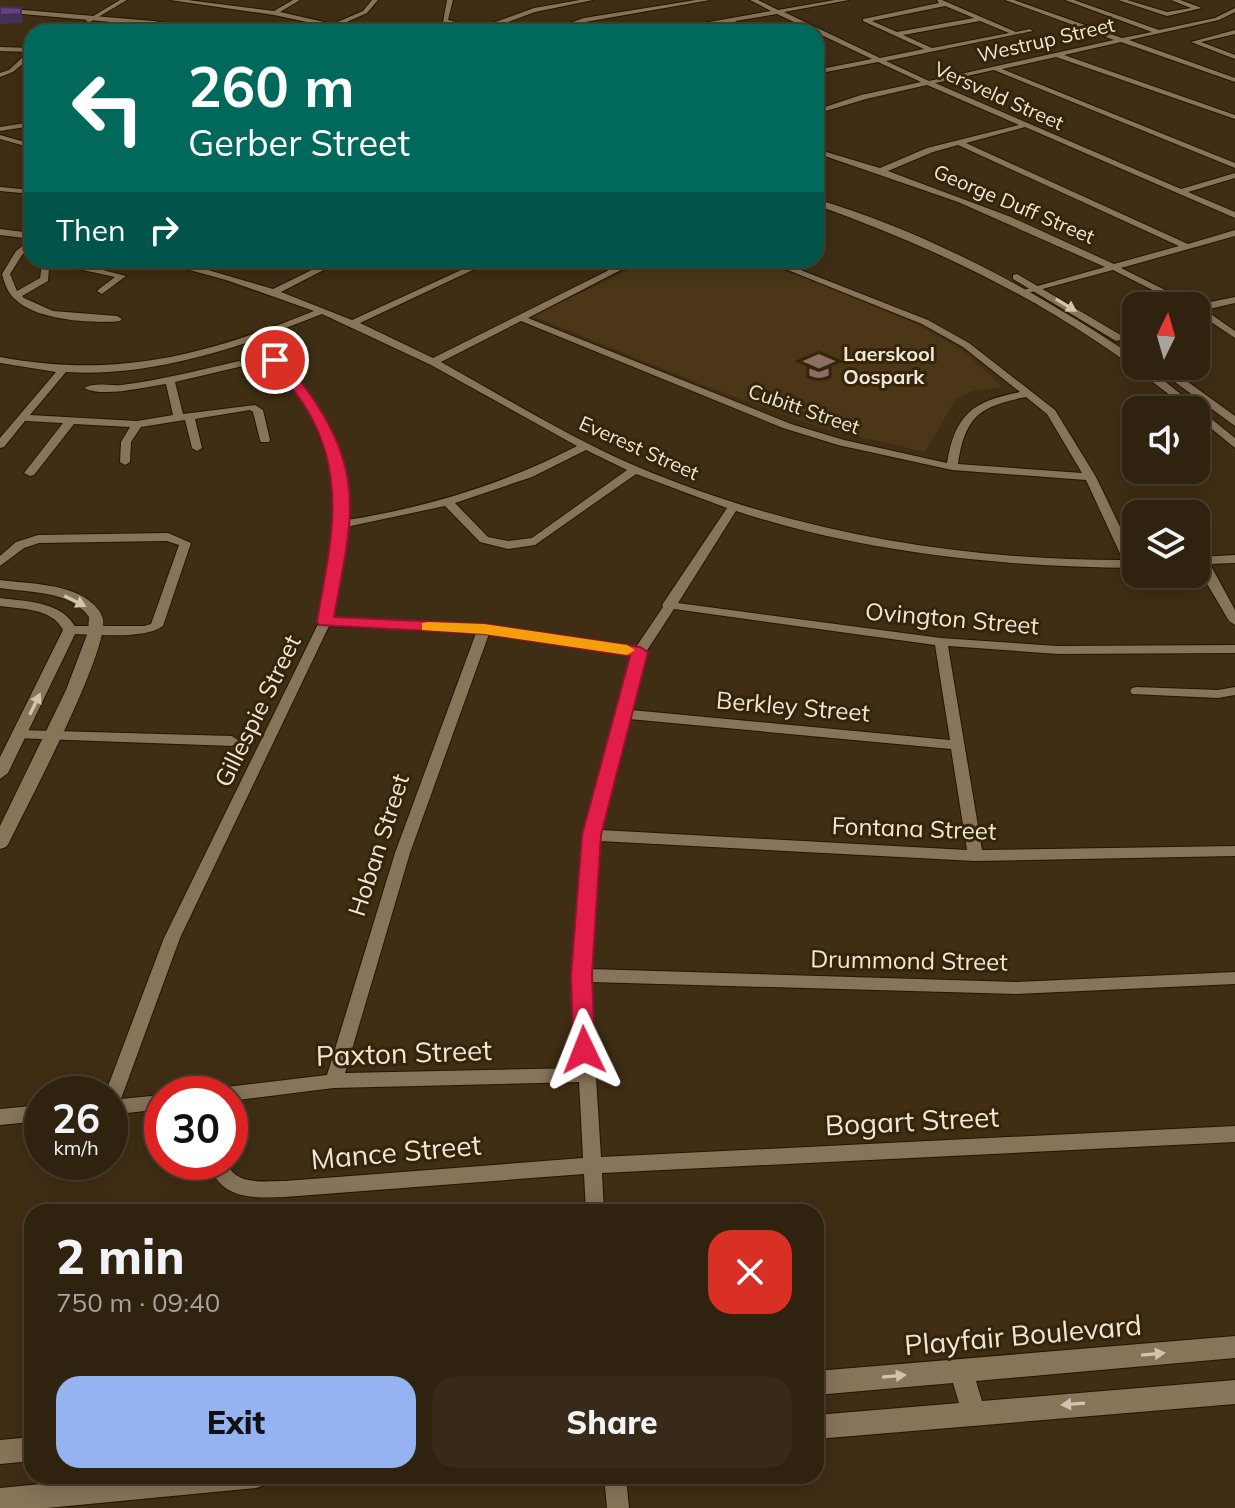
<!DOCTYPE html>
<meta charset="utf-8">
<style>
body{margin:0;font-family:Mulish,sans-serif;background:#372a18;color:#f1f3f6;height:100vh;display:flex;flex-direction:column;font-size:30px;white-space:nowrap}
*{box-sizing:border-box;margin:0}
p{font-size:26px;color:#a7a49e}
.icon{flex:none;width:44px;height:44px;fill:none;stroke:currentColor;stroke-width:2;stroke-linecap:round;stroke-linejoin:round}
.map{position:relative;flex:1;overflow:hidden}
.details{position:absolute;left:24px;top:1204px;width:800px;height:280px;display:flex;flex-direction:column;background:#2f220f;border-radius:24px;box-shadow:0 4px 20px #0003,0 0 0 2px #4a3f2f}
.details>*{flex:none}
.guide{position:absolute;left:24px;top:24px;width:800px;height:244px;border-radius:24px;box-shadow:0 4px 20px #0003,0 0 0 2px #4a3f2f;background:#00695c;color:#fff;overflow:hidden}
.needle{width:52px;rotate:5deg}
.tools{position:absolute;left:1122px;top:292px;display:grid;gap:16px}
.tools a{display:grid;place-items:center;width:88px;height:88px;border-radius:16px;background:#2f220f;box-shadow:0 4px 20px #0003,0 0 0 2px #4a3f2f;font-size:40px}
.speed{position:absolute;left:24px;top:1076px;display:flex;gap:16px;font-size:40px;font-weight:700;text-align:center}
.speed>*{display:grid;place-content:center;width:104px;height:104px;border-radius:50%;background:#2f220f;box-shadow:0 4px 20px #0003,0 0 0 2px #4a3f2f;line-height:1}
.speed small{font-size:20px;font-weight:400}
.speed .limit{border:12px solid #d22;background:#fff;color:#111}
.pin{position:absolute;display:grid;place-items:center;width:68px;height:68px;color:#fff;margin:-34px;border:4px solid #fff;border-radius:50%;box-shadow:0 2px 8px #0007}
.me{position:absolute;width:88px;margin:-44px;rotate:358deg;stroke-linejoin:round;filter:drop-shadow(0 0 6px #0008)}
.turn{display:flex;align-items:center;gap:28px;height:168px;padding:0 32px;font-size:36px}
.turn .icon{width:104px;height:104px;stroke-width:2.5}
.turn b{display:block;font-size:56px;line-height:68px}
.then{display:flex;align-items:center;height:76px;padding:0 32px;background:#0003;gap:16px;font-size:30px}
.round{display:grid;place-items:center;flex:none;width:84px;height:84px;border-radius:24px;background:#372a18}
.head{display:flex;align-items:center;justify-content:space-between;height:136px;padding:0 32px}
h1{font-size:48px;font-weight:800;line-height:60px}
.action{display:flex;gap:16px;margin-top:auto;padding:16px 32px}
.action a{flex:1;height:92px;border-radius:24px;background:#95b2f1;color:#111;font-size:32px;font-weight:800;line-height:92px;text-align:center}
.action a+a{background:#372a18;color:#f1f3f6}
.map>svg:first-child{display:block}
.built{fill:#4b3717}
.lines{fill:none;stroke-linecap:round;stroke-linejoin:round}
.minor-casing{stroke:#251500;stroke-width:2}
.tertiary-casing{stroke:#251500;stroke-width:2}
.minor{fill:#877459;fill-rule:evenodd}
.tertiary{fill:#877459;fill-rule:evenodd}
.shaded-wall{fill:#45305a}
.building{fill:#634480;stroke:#45305a;stroke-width:2}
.oneway{fill:#d1c4b1}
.route{fill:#e11d48;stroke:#92132f;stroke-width:2}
.slow{fill:#f59e0b}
.labels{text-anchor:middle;stroke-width:6;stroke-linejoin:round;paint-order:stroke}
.far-street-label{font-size:20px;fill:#f1e6d7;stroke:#34240a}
.far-poi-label{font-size:20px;font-weight:bold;fill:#f1e6d7;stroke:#34240a;text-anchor:start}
.street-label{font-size:24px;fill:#f1e6d7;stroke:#34240a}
.near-street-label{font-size:28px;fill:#f1e6d7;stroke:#34240a}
</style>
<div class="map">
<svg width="1235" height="1508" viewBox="0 0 1235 1508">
<rect width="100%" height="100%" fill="#3f2e14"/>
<!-- built -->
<path class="built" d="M649,260H753L817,282L917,324L961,349L1003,387L972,391L956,399L925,452L819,427L700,384L533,316Z"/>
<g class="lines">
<!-- minor casing -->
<g class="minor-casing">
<path id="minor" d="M120,0H127L90,22L85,21Z
M170,0H187L274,11L293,0H300L280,12L333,24L363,11L372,0H378L367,13L340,25L366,32H354L274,15Z
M447,0H453L448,20L479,28L534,8L580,0H593L535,12L486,30L490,32H479L443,22Z
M696,0H710L585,22L553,32H544L584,18Z
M750,0H758L778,10L835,0H849L784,12L880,58L924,49L863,21V19L939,3L937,0H942L1016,32L1030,29L1033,31L886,61L929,81L1114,40L1005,0H1014L1122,38L1152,32L1065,0H1074L1159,30L1215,18L1235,8V12L1219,20L1129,40L1235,78V82L1121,42L1064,55L1235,115V119L1056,57L1002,69L1235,163V168L994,70L935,83L1181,189L1235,173V178L1188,192L1235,212V218L1025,127L966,143L1188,244L1235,230V236L1121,268L1195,305L1235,297V303L1205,310L1235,331V338L1196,312V306H1184L1113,270L1020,295V291L1105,267L958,202L816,153V149L880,168L927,148L1019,125L927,85L866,99L816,114V110L861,95L921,82L878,62L816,74V70L872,59L777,14L735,21L753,32C742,32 734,22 723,23C700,24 677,32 653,32L771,11ZM945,6L974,18L897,32L872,21ZM980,21L1009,33L932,48L903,35ZM958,145L1179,246L1114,264L1011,217L888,171L933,152Z
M1118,0H1127L1167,12L1191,8L1171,0H1180L1202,8L1167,16Z
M1235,30V34L1201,42L1235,55V59L1191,42Z
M0,47L32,48V56L13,72L0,77V73L9,70L28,52L0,51Z
M32,122V126L0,131V127Z
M0,135L32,144V148L0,139Z
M0,187L32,190V194L0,191Z
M0,229L32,233V239L0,235Z
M32,239V246L22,255L10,274L17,291L40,278L42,265L64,260L126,276L102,294L97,291L99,289L115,277L64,266L49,269L48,281L22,296L24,298L53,311L117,316L122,319L120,321C93,324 38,320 17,301C8,294 5,285 2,274L16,251Z
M153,260C166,260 192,268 200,266C210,265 216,260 226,260L208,270L273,289L332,260H343L281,292L352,320L483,260H494L360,323L433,358L629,260H640L528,318L791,424L844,440L947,463C955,414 973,401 1020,392L963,347L922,324L763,260H775L928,320L969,343L1055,410L1096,477L1136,560V568C1002,567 864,553 736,511L678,603L941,638L1058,646L1235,645V653L1058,654L948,646L982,850L1235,846V856L975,861L599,841L590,969L1016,982L1235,972V984L1016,994L590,982L601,1157L1235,1126V1142L602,1173L604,1212H586L584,1174L285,1197C252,1198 219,1200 209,1162H227C234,1186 265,1181 285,1181L583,1158L579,1082L334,1088L230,1101V1094H217L220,1089L226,1087L327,1075L395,853L476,633L329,626L180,938L121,1099L162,1095V1109L110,1115V1094H105L164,938L319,622L335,524V480L313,417L291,383L252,341C192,361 129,376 66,372L30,415L137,421L173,415L166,384C144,387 103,398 84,388C94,382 109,386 121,385C161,380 200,370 239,361L244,364L243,366L175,382L183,414L255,405L263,410L270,440L269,442H261L260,440L253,412L250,410L195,419L202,448L197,451L192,448L185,420L141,427L131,442L130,462L125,465L120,462L121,442L130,427L74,424L34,475L30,476L24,473L63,423L25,421L4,447L0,448V438L56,372L0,363V357C118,379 205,355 314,311L226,280ZM322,314L431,365L577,446C504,484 428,507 347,520V480L323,417L299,379L260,338ZM521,321L783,428L838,445L952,470L1086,480L1123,560C958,560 791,532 638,467C570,438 506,398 441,362ZM1026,397L1047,414L1082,473L958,464C965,416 980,406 1026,397ZM586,450L627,470L532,538L508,541L488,537L455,503L532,477ZM636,474L727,508L662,605L663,607L636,647L484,625L332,618L346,527L445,506L480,542L508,549L535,545ZM674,609L935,645L950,740L631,710L646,652ZM489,634L633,655L585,835L573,975L578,1068L345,1073L410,853ZM629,719L951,749L967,850L601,830Z
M168,533L191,543L163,626C144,640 95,634 70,634L64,630L70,626H144L151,624L179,545L167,541L39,543L24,548L0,566V556L16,542L38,535Z
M1235,555V563L1210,564L1235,610V625L1229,621L1196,565V557Z
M1137,687L1218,690L1235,687V695L1218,698L1132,694L1130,691L1132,688Z
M19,730L232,736L239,741L232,746L14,738L12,735L14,732Z
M42,1105V1121L0,1125V1109Z
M604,1476H626L629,1508H607Z"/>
</g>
<!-- tertiary casing -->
<g class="tertiary-casing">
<path id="tertiary" d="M0,8L153,21L223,32L0,12Z
M816,199C930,233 1038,292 1136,358V366H1146L1235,438V448L1196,416V410H1189C1158,386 1128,362 1096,341C1009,283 914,240 816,205Z
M1017,274L1124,337L1126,339L1116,341L1013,279V275Z
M1153,366H1166L1235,416V426Z
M0,580C29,584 71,583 93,604C97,607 102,614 103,619C109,652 27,805 9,843L6,847L0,849V826L66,690L88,632L89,617C70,590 29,593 0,588Z
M0,598C29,602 63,601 77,630L8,773L0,779V757L63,630C52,608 21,609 0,606Z
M1235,1336V1358L976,1381L982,1401L1235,1380V1404L816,1439V1415L959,1403L953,1383L816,1395V1371Z
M32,1437V1461L0,1464V1440Z
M124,1476H268L265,1485L256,1488L47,1508H0V1488Z"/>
</g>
<!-- minor -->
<use href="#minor" class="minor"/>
<!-- tertiary -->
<use href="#tertiary" class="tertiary"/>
</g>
<!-- shaded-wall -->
<path class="shaded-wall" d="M21,8L23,23L0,24V15Z"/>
<!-- building -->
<path class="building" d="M0,7L21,8V14L0,15Z"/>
<!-- one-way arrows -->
<defs><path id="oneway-solid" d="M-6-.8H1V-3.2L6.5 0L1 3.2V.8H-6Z" transform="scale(2)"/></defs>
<g class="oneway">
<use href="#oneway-solid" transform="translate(1066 305) rotate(31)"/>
<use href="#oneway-solid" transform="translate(75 601) rotate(26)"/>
<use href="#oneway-solid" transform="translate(35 704) rotate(-64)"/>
<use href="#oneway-solid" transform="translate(1153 1354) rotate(-5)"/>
<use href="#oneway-solid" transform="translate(894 1376) rotate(-5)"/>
<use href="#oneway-solid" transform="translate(1073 1404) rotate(176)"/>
</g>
<!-- route -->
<path class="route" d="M270,358H280C311,390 341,435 348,481C355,525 341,574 334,617L484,624L640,647L648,652L601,835L592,975L595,1050L592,1056H576L573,1050L571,975L582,835L630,656L484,634L319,625L317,622C329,549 348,484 310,415C299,394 283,378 269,360Z"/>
<!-- slow -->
<path class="slow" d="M428,622L484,624L627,645L635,650L627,655L484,634L422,630V623Z"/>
<!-- icons -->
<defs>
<g id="school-bare" transform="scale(2.4)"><path d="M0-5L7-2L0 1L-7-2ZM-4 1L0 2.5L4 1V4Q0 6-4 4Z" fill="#8d6e63" stroke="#34240a" stroke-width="2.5" paint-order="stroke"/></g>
</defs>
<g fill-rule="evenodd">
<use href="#school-bare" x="819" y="366"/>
</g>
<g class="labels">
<!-- far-street labels -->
<g class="far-street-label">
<text transform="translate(1046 40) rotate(-13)" y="7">Westrup Street</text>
<text transform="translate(999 96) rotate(24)" y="7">Versveld Street</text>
<text transform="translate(1014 204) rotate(23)" y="7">George Duff Street</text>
<text transform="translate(804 409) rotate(19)" y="7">Cubitt Street</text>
<text transform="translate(639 448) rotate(24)" y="7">Everest Street</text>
</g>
<!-- far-poi labels -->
<g class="far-poi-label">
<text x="843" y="361">Laerskool<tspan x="843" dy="23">Oospark</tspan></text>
</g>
<!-- street labels -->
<g class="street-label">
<text transform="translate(952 619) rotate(5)" y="8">Ovington Street</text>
<text transform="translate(793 707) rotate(5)" y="8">Berkley Street</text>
<text transform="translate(258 711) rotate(-64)" y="8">Gillespie Street</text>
<text transform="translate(914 829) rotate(2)" y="8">Fontana Street</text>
<text transform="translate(379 845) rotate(-72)" y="8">Hoban Street</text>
<text transform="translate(909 961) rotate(1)" y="8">Drummond Street</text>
</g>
<!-- near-street labels -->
<g class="near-street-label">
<text transform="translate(404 1053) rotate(-2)" y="10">Paxton Street</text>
<text transform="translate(912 1121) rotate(-3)" y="10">Bogart Street</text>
<text transform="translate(396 1152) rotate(-5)" y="10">Mance Street</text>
<text transform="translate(1023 1335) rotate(-5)" y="10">Playfair Boulevard</text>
</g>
</g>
</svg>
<div class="tools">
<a><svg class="needle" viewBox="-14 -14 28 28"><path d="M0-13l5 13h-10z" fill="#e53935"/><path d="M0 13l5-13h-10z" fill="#a7a49e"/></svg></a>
<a><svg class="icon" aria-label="sound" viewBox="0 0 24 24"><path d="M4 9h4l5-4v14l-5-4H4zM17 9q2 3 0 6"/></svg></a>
<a><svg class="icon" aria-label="layers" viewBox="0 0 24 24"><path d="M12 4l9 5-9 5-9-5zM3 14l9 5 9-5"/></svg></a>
</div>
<div class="speed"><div>26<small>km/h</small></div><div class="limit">30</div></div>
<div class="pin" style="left:275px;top:360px;background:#d93025"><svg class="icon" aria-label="arrive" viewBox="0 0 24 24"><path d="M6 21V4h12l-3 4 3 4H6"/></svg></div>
<svg class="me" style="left:584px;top:1050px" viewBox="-20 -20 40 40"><path d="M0-17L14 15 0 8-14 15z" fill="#e11d48" stroke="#fff" stroke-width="4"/></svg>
<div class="guide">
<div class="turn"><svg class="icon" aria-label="left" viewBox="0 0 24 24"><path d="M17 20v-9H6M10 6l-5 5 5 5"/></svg><div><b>260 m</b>Gerber Street</div></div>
<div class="then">Then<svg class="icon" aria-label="right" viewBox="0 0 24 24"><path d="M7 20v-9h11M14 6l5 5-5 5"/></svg></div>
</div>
<section class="details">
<div class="head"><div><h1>2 min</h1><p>750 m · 09:40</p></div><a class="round" style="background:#d93025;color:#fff"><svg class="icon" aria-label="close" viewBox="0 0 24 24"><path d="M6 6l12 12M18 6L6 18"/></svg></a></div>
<div class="action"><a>Exit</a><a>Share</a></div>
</section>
</div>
